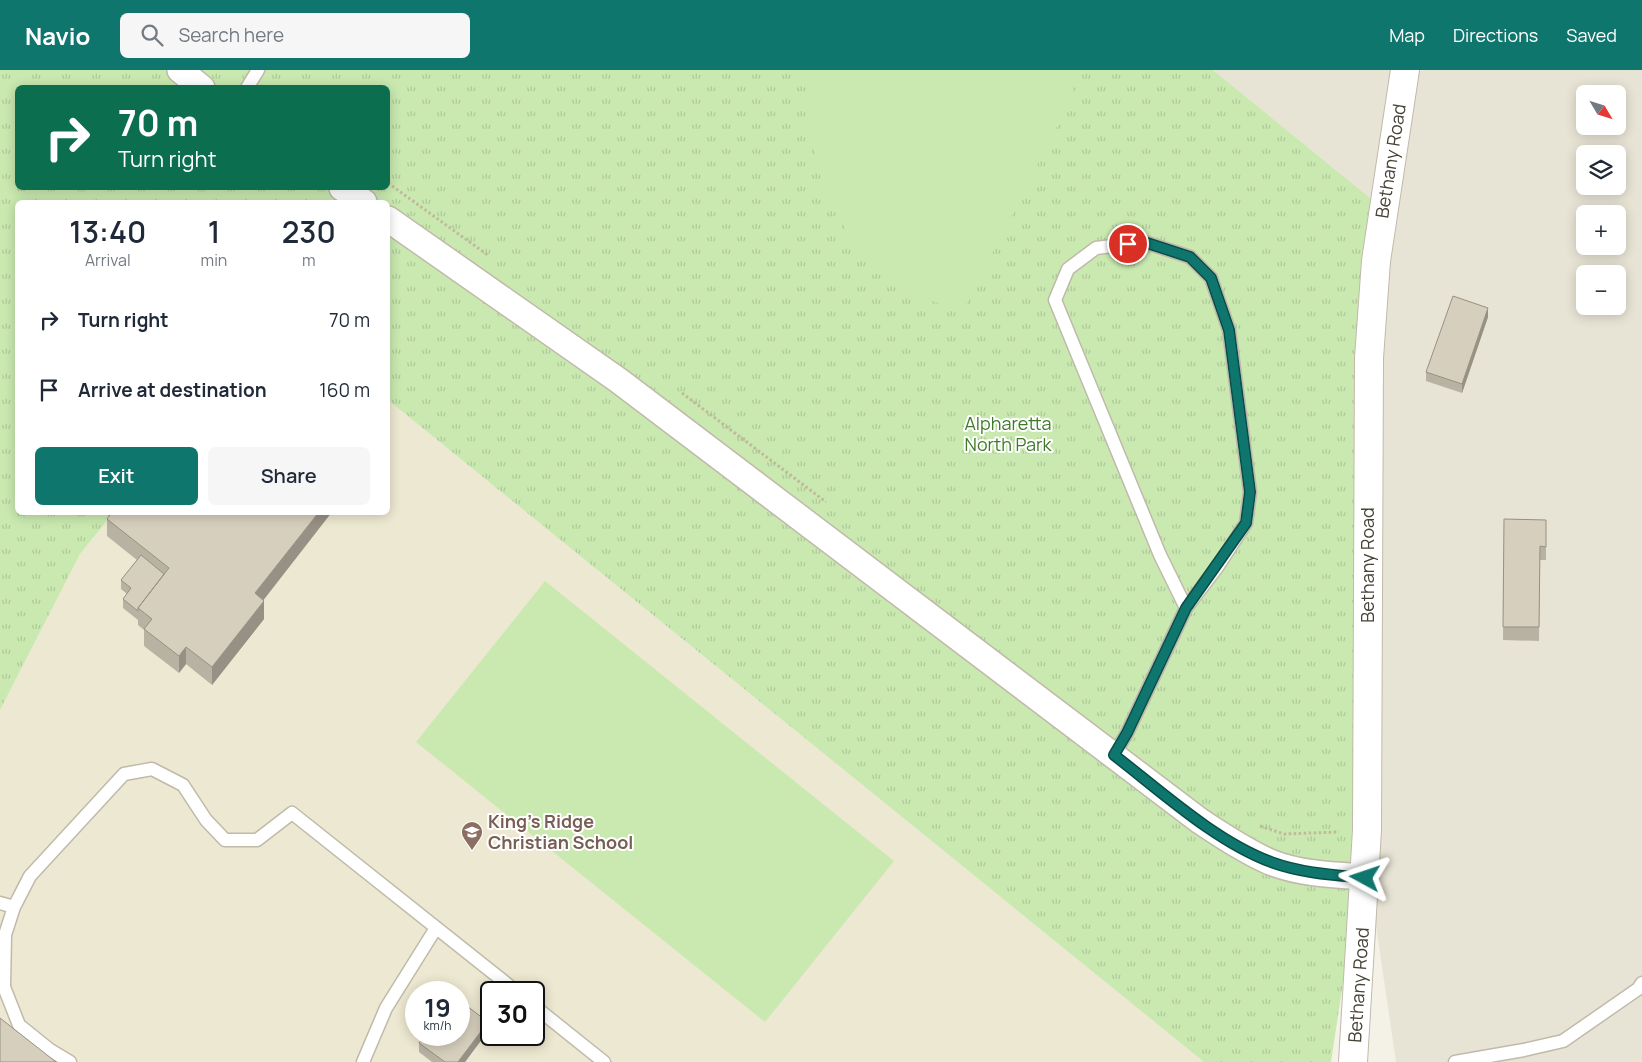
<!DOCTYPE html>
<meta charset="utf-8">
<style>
body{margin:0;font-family:Manrope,sans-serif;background:#f6f6f7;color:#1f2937;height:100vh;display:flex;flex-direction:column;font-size:19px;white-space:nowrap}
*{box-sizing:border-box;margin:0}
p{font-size:16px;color:#747a83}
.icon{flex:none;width:28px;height:28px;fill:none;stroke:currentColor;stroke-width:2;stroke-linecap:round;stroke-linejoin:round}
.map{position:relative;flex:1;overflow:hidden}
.drawer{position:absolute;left:15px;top:130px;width:375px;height:315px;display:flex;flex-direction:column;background:#fff;border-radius:8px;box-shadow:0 2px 12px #0003}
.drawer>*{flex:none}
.guide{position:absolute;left:15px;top:15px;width:375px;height:105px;border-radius:8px;box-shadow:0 2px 12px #0003;background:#0b6e4f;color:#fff;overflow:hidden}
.needle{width:32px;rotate:128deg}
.fabs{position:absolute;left:1576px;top:15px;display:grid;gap:10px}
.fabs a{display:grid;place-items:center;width:50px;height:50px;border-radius:8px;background:#fff;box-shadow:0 2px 12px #0003;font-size:25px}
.speed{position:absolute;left:405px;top:911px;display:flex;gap:10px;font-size:25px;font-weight:700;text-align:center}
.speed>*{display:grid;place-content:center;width:65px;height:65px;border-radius:50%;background:#fff;box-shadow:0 2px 12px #0003;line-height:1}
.speed small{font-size:12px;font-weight:400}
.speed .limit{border:2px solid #111;border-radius:8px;background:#fff;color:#111}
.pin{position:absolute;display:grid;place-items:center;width:42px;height:42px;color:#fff;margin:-21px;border:2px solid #fff;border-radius:50%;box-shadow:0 1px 5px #0007}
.me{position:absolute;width:55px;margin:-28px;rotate:275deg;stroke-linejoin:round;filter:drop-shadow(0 0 4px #0008)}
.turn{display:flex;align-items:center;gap:18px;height:105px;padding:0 20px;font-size:22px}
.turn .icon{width:65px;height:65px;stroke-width:2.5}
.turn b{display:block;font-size:35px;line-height:42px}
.eta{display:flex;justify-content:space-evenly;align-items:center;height:85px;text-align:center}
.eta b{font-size:30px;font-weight:600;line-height:35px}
.button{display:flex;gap:10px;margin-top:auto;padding:10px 20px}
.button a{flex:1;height:58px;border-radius:8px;background:#0f766e;color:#fff;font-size:20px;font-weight:600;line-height:58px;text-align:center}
.button a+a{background:#f6f6f7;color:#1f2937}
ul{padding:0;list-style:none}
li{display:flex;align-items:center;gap:15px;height:70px;padding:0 20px}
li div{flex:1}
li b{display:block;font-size:19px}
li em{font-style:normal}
header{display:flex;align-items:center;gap:30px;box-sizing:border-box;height:70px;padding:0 25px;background:#0f766e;color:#fff}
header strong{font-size:24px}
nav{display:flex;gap:28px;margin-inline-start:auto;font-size:18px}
.search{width:350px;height:45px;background:#f6f6f7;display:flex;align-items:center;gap:12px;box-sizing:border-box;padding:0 18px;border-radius:8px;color:#747a83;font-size:19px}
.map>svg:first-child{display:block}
.residential{fill:#e8e4d5;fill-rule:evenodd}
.education{fill:#ede8d1;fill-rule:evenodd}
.grass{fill:url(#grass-tufts);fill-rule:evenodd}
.pitch{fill:#c9e9b0}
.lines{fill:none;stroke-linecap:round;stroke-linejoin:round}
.service-casing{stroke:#c0baaa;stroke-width:15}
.minor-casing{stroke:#c0baaa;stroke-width:28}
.tertiary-casing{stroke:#c0baaa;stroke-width:30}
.path{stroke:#c2b89b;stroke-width:3;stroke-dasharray:2.5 2.5;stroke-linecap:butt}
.service{stroke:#fff;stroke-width:12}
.minor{stroke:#fff;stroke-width:25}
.tertiary{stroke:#fff;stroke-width:28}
.wall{fill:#b8b2a3}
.shaded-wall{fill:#969184}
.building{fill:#d6cfbd;stroke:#969184}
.route-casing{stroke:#0a4d48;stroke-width:12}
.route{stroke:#0f766e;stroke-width:9}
.labels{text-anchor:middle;stroke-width:4;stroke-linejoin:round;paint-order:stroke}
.street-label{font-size:18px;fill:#474236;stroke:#fff}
.park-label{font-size:18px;fill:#3e7a28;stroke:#fff}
.education-label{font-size:18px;font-weight:bold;fill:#785e54;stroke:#fff;text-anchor:start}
</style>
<header>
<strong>Navio</strong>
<div class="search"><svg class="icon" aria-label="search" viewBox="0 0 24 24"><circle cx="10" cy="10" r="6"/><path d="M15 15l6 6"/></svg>Search here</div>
<nav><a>Map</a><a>Directions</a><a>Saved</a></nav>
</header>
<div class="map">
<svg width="1642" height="992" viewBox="0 0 1642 992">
<defs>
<pattern id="grass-tufts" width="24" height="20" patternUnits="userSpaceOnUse" patternTransform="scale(1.25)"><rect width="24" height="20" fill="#c9e9b0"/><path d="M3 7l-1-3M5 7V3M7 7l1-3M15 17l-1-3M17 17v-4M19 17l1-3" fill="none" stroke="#aec998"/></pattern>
</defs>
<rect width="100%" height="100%" fill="#f4f2e7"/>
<!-- residential -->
<path class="residential" d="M1213,0H1642V992H1396L1364,774L1380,136ZM1585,24H1618V56H1585ZM1585,84H1618V116H1585ZM1585,144H1618V176H1585ZM1585,204H1618V236H1585Z"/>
<!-- education -->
<path class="education" d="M388,330L1204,992H0V640L80,484L113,443L388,442ZM416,922H459V965H416ZM491,922H534V965H491Z"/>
<!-- grass -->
<path class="grass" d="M0,0H1213L1380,136L1364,774L1331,992H1204L388,330V132H18V442L113,443L80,484L0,640ZM18,18H388V118H18Z"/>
<!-- pitch -->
<path class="pitch" d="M811,0H1068L1074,23L962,242L924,228L892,206L849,167L819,102L806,38Z
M545,511L894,791L765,952L416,672Z"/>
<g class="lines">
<!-- service casing -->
<g class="service-casing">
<path id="service" d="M247,18L258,0
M1114,685L1127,663L1186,538L1218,496L1246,453L1250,422L1229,260L1211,208L1190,187L1144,172L1096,178L1068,199L1055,230L1160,485L1186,538
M0,833L14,837
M534,936L604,992
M70,992L50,980L19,955L4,917L5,865L14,837L30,806L124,704L152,699L183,715L206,750L225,770H257L292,743L517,922
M363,992L386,938L436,858
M1455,992L1524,980L1563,971L1638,919L1642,913"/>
</g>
<!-- minor casing -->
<g class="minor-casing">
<path id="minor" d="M180,0L202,18
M342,118L364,132
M388,149L618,310L1200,751C1223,766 1245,781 1270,792C1300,804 1333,805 1365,807"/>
</g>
<!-- tertiary casing -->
<g class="tertiary-casing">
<path id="tertiary" d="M1353,992L1367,760L1369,288L1376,191L1405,0"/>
</g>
<!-- path -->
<path class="path" d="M388,113L489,186
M682,323L826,432
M1260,756L1284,764L1339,762"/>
<!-- service -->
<use href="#service" class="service"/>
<!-- minor -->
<use href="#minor" class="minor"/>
<!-- tertiary -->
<use href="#tertiary" class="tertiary"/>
</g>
<!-- wall -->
<path class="wall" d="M1488,247L1462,323L1426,311V302Z
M107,449L263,530L264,549L212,615L186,594L179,603L144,576V560L138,555V550L123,538V529L127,524L121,519V510L137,490L107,466Z
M1504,449L1546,450V490H1540L1539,571L1503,570Z
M488,961L465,992H432L419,982V973Z"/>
<!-- shaded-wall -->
<path class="shaded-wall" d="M1488,238V247L1462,323V314Z
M319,442H332L255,541V523Z
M264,531V549L212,615V597Z
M186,577V594L179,603V586Z
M488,952V961L465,992H458Z"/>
<!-- building -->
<path class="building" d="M1453,226L1488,238L1462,314L1426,302Z
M112,442H319L255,523L264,531L212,597L186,577L179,586L144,559L152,549L138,538L169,498L107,449Z
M1504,449L1546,450V477L1540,476L1539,557H1503Z
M141,485L164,504L138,538V541L123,529L131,518L121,510Z
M459,930L488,952L458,992H445L419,973L425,965H459Z
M0,948L56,992H0Z"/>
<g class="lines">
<!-- route casing -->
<g class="route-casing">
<path id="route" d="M1128,174L1144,172L1190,187L1211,208L1229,260L1250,422L1246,453L1186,538L1127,663L1114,685C1162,722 1215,771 1271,792C1301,803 1333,805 1365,808"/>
</g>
<!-- route -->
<use href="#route" class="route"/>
</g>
<!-- icons -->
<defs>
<g id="school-pin" transform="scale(1.125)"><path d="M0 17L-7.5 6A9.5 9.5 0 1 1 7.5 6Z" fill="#8d6e63" stroke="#fff"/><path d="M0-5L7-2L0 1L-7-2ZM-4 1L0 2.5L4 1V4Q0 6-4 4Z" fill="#fff"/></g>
</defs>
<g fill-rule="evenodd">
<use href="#school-pin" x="472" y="762"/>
</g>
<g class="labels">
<!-- street labels -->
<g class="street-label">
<text transform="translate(1391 91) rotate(-81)" y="6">Bethany Road</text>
<text transform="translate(1368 495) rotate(-90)" y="6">Bethany Road</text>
<text transform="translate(1359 915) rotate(-86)" y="6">Bethany Road</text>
</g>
<!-- park labels -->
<g class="park-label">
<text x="1008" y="360">Alpharetta<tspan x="1008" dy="21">North Park</tspan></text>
</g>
<!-- education labels -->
<g class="education-label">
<text x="488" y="758">King's Ridge<tspan x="488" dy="21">Christian School</tspan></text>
</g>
</g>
</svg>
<div class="fabs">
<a><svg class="needle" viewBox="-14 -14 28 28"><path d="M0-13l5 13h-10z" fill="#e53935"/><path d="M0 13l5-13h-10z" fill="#747a83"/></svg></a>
<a><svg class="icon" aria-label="layers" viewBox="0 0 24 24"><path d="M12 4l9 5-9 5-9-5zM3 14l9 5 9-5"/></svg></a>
<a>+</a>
<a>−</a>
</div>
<div class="speed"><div>19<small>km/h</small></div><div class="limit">30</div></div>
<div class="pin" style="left:1128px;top:174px;background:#d93025"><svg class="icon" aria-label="arrive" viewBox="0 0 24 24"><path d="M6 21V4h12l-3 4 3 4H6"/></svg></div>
<svg class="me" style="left:1365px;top:808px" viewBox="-20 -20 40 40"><path d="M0-17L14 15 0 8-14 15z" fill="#0f766e" stroke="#fff" stroke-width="4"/></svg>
<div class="guide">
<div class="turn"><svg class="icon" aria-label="right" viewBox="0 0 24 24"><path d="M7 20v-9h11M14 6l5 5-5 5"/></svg><div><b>70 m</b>Turn right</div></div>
</div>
<section class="drawer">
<div class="eta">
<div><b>13:40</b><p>Arrival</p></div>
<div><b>1</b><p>min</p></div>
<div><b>230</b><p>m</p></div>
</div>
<ul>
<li><svg class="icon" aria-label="right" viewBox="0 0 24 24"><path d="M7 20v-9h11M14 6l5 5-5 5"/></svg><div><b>Turn right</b></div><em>70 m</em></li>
<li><svg class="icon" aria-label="arrive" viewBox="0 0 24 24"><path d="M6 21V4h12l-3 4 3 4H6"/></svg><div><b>Arrive at destination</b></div><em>160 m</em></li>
</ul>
<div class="button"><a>Exit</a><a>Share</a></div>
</section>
</div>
